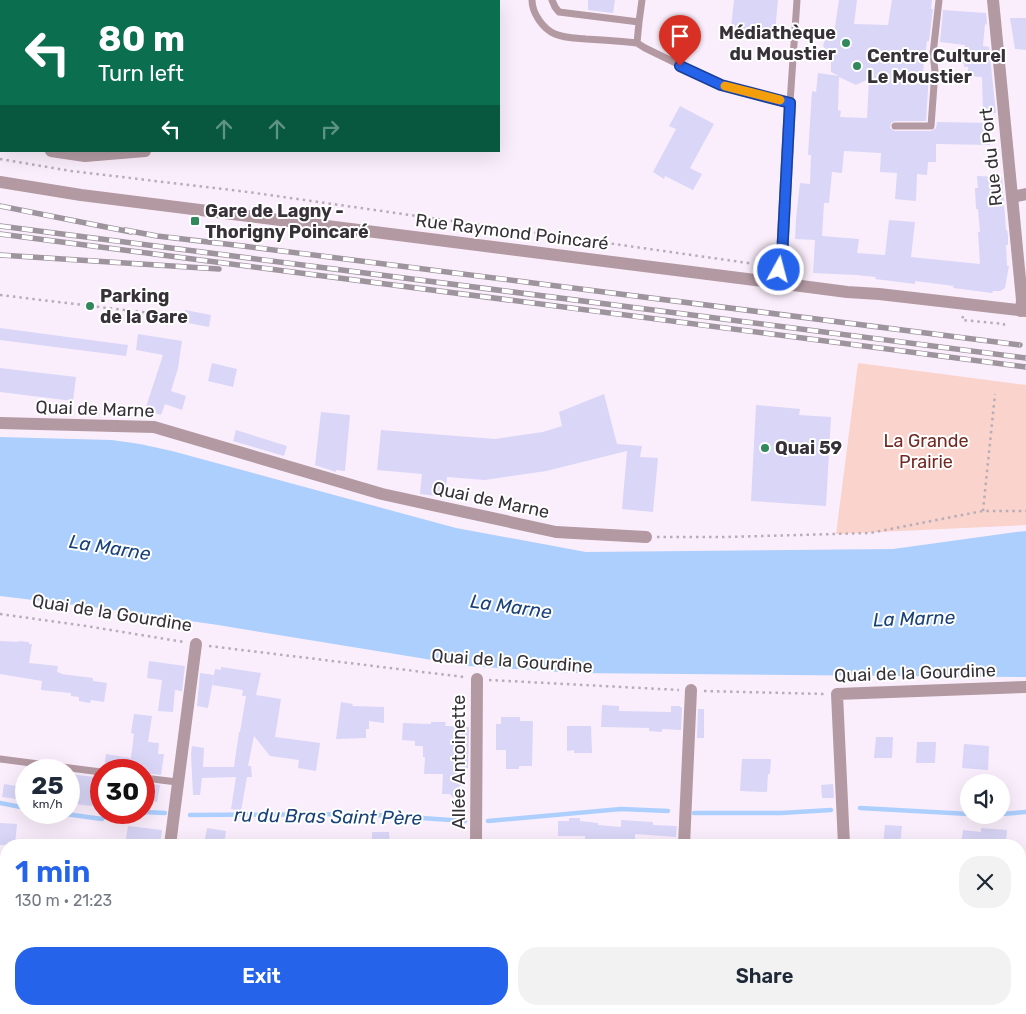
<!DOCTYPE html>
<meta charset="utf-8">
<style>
body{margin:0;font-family:Rubik,sans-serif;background:#f2f2f3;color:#1f2937;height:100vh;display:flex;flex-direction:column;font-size:19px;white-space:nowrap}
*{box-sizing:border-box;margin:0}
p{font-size:16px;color:#747a83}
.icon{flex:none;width:28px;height:28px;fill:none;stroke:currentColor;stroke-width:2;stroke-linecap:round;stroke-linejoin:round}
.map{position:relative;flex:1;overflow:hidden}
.drawer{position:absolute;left:0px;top:839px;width:1026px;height:176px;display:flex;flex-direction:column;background:#fff;border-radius:20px 20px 0 0;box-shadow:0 5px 20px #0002}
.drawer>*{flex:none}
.banner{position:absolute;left:0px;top:0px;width:500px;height:152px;box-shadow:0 5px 20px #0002;background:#0b6e4f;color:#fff;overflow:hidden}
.buttons{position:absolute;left:960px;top:774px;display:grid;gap:10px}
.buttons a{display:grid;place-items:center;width:50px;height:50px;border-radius:50%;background:#fff;box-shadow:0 5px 20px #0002;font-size:25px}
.speed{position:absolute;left:15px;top:759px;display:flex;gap:10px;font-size:25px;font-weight:700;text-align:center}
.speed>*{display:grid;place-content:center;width:65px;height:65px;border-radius:50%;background:#fff;box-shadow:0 5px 20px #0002;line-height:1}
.speed small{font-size:12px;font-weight:400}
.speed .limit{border:8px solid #d22;background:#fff;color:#111}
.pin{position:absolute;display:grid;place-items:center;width:42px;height:42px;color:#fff;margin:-51px -21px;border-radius:50% 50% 50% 0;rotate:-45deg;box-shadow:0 0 5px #0007}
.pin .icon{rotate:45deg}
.me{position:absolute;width:55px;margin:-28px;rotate:7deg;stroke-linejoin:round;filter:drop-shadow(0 0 4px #0008)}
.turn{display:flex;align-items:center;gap:18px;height:105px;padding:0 15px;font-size:22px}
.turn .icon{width:65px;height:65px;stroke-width:2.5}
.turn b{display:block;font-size:35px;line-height:42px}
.lanes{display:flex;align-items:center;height:48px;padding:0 15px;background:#0003;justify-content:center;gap:25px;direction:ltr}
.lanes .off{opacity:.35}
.round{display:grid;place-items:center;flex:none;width:52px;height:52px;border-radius:20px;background:#f2f2f3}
.head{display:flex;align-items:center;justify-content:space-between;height:85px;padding:0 15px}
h1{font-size:30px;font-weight:600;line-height:38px;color:#2563eb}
.primary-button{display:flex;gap:10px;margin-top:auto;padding:10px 15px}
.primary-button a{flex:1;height:58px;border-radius:20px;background:#2563eb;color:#fff;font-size:20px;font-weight:600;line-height:58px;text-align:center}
.primary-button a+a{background:#f2f2f3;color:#1f2937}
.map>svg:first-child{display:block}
.green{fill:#fad3cc}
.water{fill:#adcffe}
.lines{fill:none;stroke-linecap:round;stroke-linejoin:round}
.stream{stroke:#adcffe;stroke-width:4.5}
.building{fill:#d9d6f7;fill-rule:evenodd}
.path{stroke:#b7adb8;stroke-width:2.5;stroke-dasharray:2.5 4;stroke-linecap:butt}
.service{stroke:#b399a2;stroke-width:7}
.minor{stroke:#b399a2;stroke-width:12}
.tertiary{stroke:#b399a2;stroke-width:12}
.secondary{stroke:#936d7b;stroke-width:12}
.rail-casing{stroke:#9d949e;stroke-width:5.5}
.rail{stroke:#fff;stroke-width:4;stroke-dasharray:11;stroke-linecap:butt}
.route-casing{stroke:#184099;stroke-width:12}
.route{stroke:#2563eb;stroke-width:9}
.slow{stroke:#f59e0b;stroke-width:9}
.poi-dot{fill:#31885c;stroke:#fff;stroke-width:2}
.labels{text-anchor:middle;stroke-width:4;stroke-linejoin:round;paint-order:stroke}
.poi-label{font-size:18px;font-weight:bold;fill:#373238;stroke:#fff;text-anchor:start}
.street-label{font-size:18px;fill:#373238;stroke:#fff}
.park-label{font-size:18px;fill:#732922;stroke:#fff}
.water-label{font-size:19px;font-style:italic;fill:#184279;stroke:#fff}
</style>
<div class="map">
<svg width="1026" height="1014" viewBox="0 0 1026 1014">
<rect width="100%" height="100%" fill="#fbeefc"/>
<!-- green -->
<path class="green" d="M858,363L1026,385V525L836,534Z"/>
<!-- water -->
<path class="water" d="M0,437L112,440L140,444L172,451L456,528L586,552L893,549L1016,532L1026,531V677L574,673L469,666L218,625L100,608L0,596Z"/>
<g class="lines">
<!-- stream -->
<path class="stream" d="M0,803L26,808
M860,808L969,814
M51,812L102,819L105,812
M144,812L165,813
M694,813H781L831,810
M1001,814L1026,812
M190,815L363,814L465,821
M984,815H991
M488,821L621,809L668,811"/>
</g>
<!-- building -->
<path class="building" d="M588,0H615L613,13L588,10Z
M734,0H778L775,32L731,28Z
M839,0H857L854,24L888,25L892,0H932L931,9H933L929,41H927L926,50H925L923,73L929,74L926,121H895L891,123L890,128L895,131H931L936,128L937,122L991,123L990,145L936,144V162H928L927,175L917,174L916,201L895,199L897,173L880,172L881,153L844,151L842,173L832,172L829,203H824L822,236L859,239L857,253L885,255L889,220L915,222L911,257L980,264L978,232H980L978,209H976L975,188H978L977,176L1002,177L1006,230H1007L1008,236V245H1006L1007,266H1009L1005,288L1000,291H993L992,293L953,288L954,286L915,281V284L875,279L876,277L856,275L813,273L815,240L795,239L796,219L800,183L810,184L811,155H808L812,91L816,92L818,73L839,76L831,72V57L826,52L823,45L825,40L834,33ZM839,77L856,85L869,79L867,118L840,117L841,111L838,110Z
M943,10L986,13L987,25L985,24L983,46L989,47L996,113L983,112L982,77L968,76V67H964V64L962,63L965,45L940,42Z
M1010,18H1026V50L1015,49Z
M680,106L714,124L690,168L702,174L693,190L665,176L664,179L653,172L676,129L669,126Z
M185,310L211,315L209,327L183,322Z
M0,328L128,345L126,356L0,340Z
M138,334L182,341L178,368L171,391L186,396L182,410L165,404L161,415L145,410L163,355L136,350Z
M212,363L237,369L233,387L208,381Z
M0,368L76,377L73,401L0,392Z
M604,394L617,444L642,446L640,457L658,458L653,512L622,509L627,451L546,471L485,480L447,477L445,497L420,494L422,474L377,470L381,430L495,439L543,432L562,426L559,412Z
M756,405L800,409L799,415L831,417L826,506L751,501Z
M321,412L350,415L345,471L336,470V472L315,465Z
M236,430L287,446L284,456L233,441Z
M0,641L18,642V641L29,642V644H32L29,663L58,666L57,672L61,673V674L93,678V681L107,683L104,702L91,700L90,703L79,701V697L71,696V693L41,690L42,681L0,674Z
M149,661L185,666L182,691L175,690L173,712L158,711L162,680L147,678Z
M221,667L261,673L256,695L281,699L275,737L320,743L316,771L298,768L299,760L270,756L254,736L248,766H251L252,777H247L241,811L231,809L236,777L202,778L200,795H193L191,754L192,746L204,748L203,767H234L239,732H240L246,696H242L243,690L212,685L215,669L221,670Z
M200,673L214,675L208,708L197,706Z
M341,702L353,704L352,706L384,707V723L369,721V729H366V738L336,739Z
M602,705L619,706V711L671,712V706H679L682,708L681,730L662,729V732L649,731V728L601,727Z
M698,709H704V738H697Z
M134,714L152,716L148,742L159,743L158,754H164L161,775L146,773L144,772V770H125L104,768L106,754L131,758L134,734L131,733Z
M501,717H520V721H533L532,766H519V769H506V750H496V724H501Z
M431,722H446L445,726L469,727L468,768H462L461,786H459V792L453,798L450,794H442L443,774H424L425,757H423V746H415V741L402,740L403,723L431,724Z
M567,726H591L592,753H574V750L567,751Z
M876,737H893L892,758H874Z
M917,742H936L935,763H916Z
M964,744L989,746L988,770L962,768Z
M742,759H771L770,774H768L767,792L740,791Z
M69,774L95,777L92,806L74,804L75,799L69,798Z
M145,783L160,785L157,802L144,801Z
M4,784L17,786L16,799L2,797Z
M833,784L834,798H822L821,785Z
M569,818H580V821L598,823V825L621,827V820L653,822V825L677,826L676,837L635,834V841L612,840V845H585V836H558V821H569Z
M0,823L17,824L15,845H0Z
M885,825L902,826L900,845H883Z
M128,826L162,830L160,845H125Z
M207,828L226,831L224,845H204Z
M981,828L1007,830L1006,845H961L963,830L981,832Z
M372,832H389L390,845H372Z"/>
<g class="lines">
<!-- path -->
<path class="path" d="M0,159L71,171L248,192L748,263L751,265
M0,295L175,316
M963,316L962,320L1004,324V329
M983,511L995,394
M657,537H726L870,533L983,511H1026
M0,614L86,626L184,642
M209,646L464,677
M489,680L679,690
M704,691L824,694"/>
<!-- service -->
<path class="service" d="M127,0V1
M532,0C532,13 543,29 555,34C564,38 576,38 586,39C603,40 620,41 637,43L645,48L721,85L790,103L797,0
M552,0L555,7L559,12L639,22L637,43
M639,22L642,0
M0,41L1,42
M895,126H931L935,71L933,54L939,0
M0,759L101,772
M144,778L177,782"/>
<!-- minor -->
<path class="minor" d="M993,0L1022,300L1021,311
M54,1L58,0
M477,1L478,0
M0,16H1
M0,144H1
M51,151L85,156L145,151
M1012,197L1026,194
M777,283L782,257L790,103
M0,423L154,427L382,494L556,532L646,537
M170,845L196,644
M476,845L477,679
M684,845L691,690
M844,845L837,694L1026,687
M950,1009L973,1014
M440,1014L442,1009
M679,1014V1009
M860,1014L914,1009"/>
<!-- tertiary -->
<path class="tertiary" d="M0,182L81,195L755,280L847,292L879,294L1026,311"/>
<!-- secondary -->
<path class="secondary" d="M0,1001L6,1002
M115,1009L148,1011L163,1014"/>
<!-- rail casing -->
<g class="rail-casing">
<path id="rail" d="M0,206L131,232
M0,226L1026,358
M125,230L157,236L243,246L1020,345
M0,234L1026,367
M0,255L219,269"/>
</g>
<!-- rail -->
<use href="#rail" class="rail"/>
</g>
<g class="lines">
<!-- route casing -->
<g class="route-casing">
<path id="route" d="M680,66L721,85L790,103L782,257L779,270"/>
</g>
<!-- route -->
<use href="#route" class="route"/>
<!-- slow -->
<path class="slow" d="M725,86L780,100"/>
</g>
<!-- markers -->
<g class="poi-dot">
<circle cx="846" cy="43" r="5"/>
<circle cx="857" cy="66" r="5"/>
<rect x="190" y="216" width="10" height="10" rx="2.5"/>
<circle cx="90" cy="306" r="5"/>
<circle cx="765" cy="448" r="5"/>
</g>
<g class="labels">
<!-- poi labels -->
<g class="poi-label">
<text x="836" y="39" text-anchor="end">Médiathèque<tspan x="836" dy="21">du Moustier</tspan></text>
<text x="867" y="62">Centre Culturel<tspan x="867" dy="21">Le Moustier</tspan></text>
<text x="205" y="217">Gare de Lagny -<tspan x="205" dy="21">Thorigny Poincaré</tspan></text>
<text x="100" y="302">Parking<tspan x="100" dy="21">de la Gare</tspan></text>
<text x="775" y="454">Quai 59</text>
</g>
<!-- street labels -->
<g class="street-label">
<text transform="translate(991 157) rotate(-96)" y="6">Rue du Port</text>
<text transform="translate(512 232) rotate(7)" y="6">Rue Raymond Poincaré</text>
<text transform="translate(95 409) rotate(2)" y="6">Quai de Marne</text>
<text transform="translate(491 500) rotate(12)" y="6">Quai de Marne</text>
<text transform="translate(112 613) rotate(9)" y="6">Quai de la Gourdine</text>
<text transform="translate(512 661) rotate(4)" y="6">Quai de la Gourdine</text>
<text transform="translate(915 673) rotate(-2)" y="6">Quai de la Gourdine</text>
<text transform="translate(459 762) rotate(-90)" y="6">Allée Antoinette</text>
</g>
<!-- park labels -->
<g class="park-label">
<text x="926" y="447">La Grande<tspan x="926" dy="21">Prairie</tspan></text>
</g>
<!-- water labels -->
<g class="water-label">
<text transform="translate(110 547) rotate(9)" y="7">La Marne</text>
<text transform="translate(511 606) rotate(8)" y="7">La Marne</text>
<text transform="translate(914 618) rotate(-2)" y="7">La Marne</text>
<text transform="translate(328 816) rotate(1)" y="7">ru du Bras Saint Père</text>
</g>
</g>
</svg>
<div class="buttons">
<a><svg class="icon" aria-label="sound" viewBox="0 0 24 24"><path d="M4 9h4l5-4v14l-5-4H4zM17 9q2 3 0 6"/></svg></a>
</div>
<div class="speed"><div>25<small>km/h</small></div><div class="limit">30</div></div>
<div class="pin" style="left:680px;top:66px;background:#d93025"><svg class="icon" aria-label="arrive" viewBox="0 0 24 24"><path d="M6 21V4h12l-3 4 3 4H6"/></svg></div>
<svg class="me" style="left:779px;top:270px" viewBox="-20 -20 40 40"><circle r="17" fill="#2563eb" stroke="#fff" stroke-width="3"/><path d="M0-11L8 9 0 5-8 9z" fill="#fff"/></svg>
<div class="banner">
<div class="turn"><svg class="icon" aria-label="left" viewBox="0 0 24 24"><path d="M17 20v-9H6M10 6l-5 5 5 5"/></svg><div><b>80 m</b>Turn left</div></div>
<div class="lanes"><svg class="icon" aria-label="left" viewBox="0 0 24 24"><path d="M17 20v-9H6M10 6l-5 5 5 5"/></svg><svg class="icon off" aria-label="ahead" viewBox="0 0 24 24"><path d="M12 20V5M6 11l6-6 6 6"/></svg><svg class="icon off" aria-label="ahead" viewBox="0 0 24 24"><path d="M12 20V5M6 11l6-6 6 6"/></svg><svg class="icon off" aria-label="right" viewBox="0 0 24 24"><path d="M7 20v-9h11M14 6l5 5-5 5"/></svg></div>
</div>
<section class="drawer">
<div class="head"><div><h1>1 min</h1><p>130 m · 21:23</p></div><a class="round"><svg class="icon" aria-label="close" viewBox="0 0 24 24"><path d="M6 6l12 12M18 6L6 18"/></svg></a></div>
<div class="primary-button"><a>Exit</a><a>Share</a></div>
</section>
</div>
